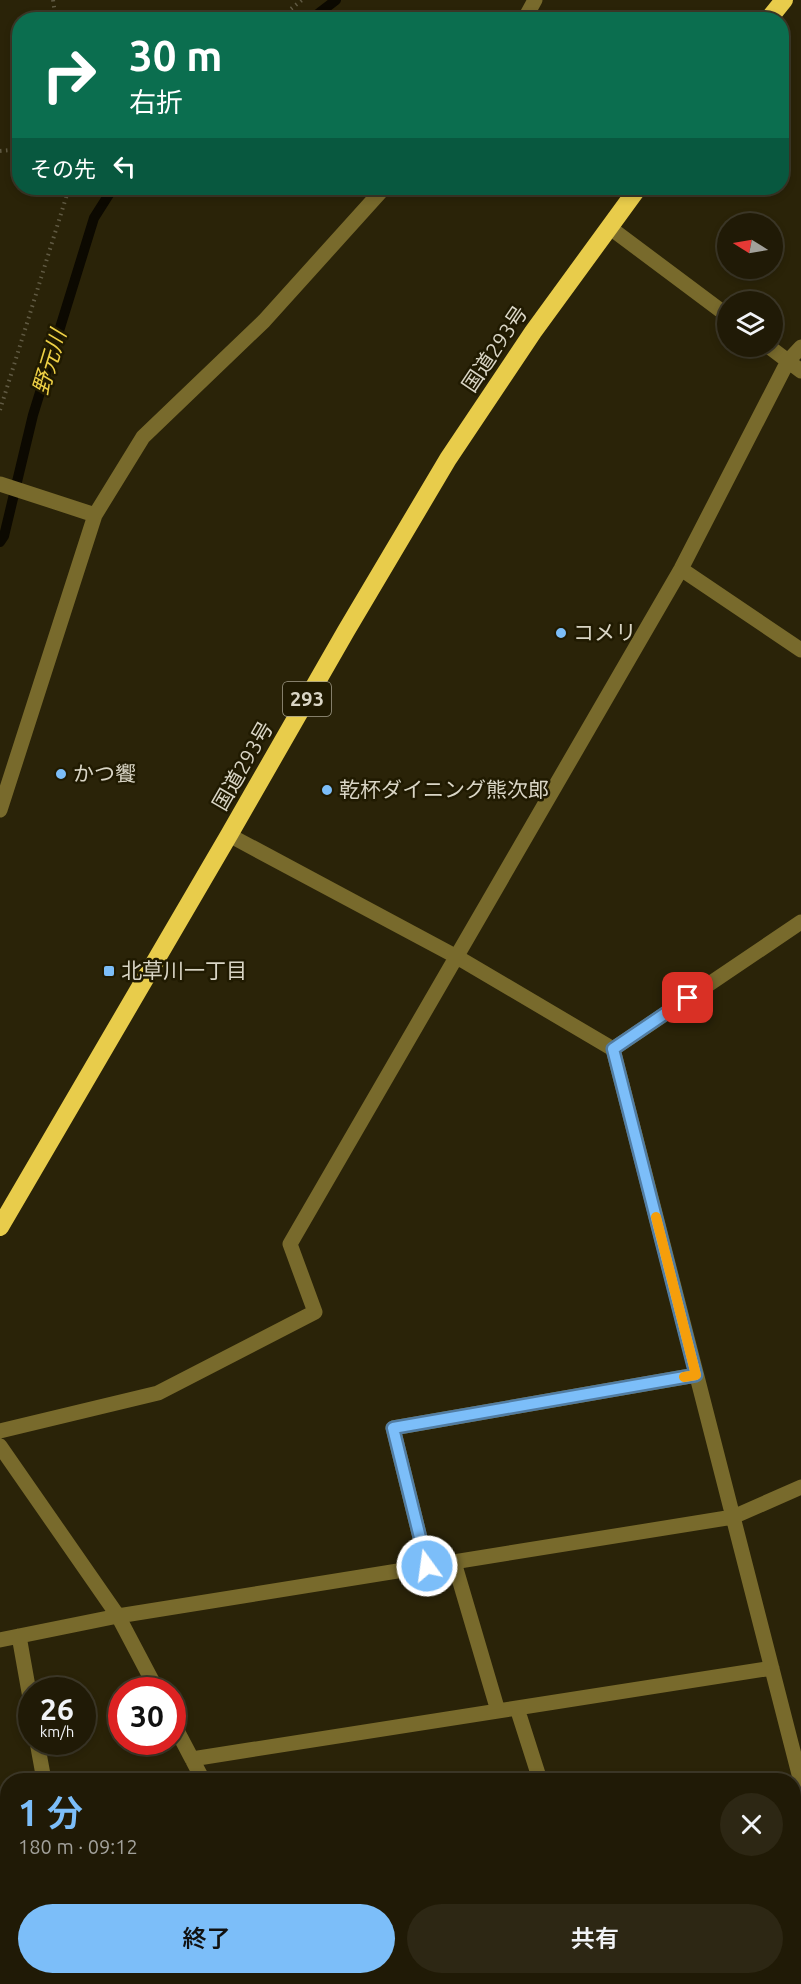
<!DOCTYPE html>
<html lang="ja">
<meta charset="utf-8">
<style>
body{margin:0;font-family:Ubuntu,"Noto Sans JP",sans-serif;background:#2d2714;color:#f1f3f6;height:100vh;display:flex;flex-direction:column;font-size:22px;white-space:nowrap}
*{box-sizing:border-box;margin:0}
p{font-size:20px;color:#a2a19b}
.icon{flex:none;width:33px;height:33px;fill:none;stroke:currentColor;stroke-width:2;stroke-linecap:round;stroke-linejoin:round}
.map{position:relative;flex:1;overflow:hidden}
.side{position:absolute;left:0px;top:1773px;width:801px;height:212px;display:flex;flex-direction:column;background:#201a06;border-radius:24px 24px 0 0;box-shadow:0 3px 9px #0003,0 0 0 2px #3d3828}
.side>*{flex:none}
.hud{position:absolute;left:12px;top:12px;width:777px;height:183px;border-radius:24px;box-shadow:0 3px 9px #0003,0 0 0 2px #3d3828;background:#0b6e4f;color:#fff;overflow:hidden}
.needle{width:39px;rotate:281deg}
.fabs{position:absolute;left:717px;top:213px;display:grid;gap:12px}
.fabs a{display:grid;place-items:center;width:66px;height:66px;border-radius:50%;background:#201a06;box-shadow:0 3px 9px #0003,0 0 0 2px #3d3828;font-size:30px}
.speed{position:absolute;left:18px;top:1677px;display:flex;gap:12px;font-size:30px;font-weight:700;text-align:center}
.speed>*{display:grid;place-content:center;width:78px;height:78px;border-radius:50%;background:#201a06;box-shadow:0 3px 9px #0003,0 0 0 2px #3d3828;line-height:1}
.speed small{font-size:15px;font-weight:400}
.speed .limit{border:9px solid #d22;background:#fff;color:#111}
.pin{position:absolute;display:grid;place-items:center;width:51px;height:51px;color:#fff;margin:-26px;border-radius:12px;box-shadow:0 3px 9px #0006}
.me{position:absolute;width:66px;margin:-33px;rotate:346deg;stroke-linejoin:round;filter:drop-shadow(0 0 4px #0008)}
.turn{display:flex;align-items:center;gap:21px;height:126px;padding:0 18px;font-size:27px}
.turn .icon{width:78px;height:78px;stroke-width:2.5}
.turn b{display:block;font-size:42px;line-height:51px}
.then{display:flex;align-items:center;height:57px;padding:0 18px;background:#0003;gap:12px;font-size:22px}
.round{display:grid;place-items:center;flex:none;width:63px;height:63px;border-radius:32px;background:#2d2714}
.summary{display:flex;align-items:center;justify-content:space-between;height:102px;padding:0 18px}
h1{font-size:36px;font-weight:600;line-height:45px;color:#7cbef9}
.button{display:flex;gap:12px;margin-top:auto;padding:12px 18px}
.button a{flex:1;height:69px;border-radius:36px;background:#7cbef9;color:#111;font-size:24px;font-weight:600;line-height:69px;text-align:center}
.button a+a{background:#2d2714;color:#f1f3f6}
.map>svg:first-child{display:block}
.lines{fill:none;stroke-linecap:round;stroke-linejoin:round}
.stream{stroke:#0c0901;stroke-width:10}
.path{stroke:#605a43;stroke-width:4;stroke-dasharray:1.5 4.5;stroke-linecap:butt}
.minor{stroke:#786a2c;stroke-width:15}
.highway{stroke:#e8cc4b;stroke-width:18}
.route-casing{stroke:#517ca2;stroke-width:15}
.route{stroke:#7cbef9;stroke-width:10}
.slow{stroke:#f59e0b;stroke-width:10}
.poi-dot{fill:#7cbef9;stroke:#201a01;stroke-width:2}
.labels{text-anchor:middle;stroke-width:5;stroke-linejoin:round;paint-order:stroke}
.shield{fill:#201a01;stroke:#a29d8a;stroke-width:1.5}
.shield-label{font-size:20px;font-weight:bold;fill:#d9d5c5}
.street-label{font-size:21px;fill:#d9d5c5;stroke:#201a01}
.poi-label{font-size:21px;fill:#d9d5c5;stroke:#201a01;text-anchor:start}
.water-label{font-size:22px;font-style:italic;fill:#eed045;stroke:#201a01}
</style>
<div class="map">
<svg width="801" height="1984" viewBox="0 0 801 1984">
<rect width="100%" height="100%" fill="#2a2308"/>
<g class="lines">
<!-- stream -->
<path class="stream" d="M310,20L336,0
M0,542L4,536L33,415L94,218L113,188"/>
<!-- path -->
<path class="path" d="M53,0L56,20
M277,20L302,0
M0,151L20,149
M0,410L69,188"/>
<!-- minor -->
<path class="minor" d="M524,20L535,0
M609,227L728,316
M768,346L801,371
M0,484L95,515
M681,569L801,650
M0,810L95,515L143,437L264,321L384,188
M229,835L457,957L613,1049L801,1782
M613,1049L801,922
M0,1431L158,1393L315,1312L290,1244L681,569L788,361L801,347
M0,1446L118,1616L157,1690
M454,1562L498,1711
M427,1566L393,1428L696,1375
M19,1636L32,1709
M0,1640L118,1616L733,1517L801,1487
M517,1708L540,1780
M172,1721L203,1780
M37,1742L44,1780
M192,1759L772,1668
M794,1812L801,1811
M794,1872L801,1900
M0,1942L8,1941
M76,1977L77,1984
M699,1977L701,1984"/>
<!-- highway -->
<path class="highway" d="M768,20L784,0
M0,1227L229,835L346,631L448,459L533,332L638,188"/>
</g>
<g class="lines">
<!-- route casing -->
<g class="route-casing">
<path id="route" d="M427,1566L393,1428L696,1375L613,1049L688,998"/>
</g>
<!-- route -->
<use href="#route" class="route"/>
<!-- slow -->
<path class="slow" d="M656,1217L696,1375L684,1377"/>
</g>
<!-- markers -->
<g class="poi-dot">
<circle cx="561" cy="633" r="6"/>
<circle cx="61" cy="774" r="6"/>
<circle cx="327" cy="790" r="6"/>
<rect x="103" y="965" width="12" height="12" rx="3"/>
</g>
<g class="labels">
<!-- shield labels -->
<rect class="shield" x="283" y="682" width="48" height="34" rx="4.5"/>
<g class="shield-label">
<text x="307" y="706">293</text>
</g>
<!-- street labels -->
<g class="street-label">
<text transform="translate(495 349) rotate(-56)" y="7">国道293号</text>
<text transform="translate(243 766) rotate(-60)" y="7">国道293号</text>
</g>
<!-- poi labels -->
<g class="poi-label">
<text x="573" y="640">コメリ</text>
<text x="73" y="781">かつ饗</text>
<text x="339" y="797">乾杯ダイニング熊次郎</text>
<text x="121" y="978">北草川一丁目</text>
</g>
<!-- water labels -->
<g class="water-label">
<text transform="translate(49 362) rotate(-73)" y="8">野元川</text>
</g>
</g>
</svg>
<div class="fabs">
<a><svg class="needle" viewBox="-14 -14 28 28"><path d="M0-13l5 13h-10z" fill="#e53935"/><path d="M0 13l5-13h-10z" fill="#a2a19b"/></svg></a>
<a><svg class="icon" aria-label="layers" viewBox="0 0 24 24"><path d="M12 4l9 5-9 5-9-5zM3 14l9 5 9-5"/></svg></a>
</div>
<div class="speed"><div>26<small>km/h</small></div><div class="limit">30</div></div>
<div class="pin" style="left:688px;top:998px;background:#d93025"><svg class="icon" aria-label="arrive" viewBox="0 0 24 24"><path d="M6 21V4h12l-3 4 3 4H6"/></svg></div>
<svg class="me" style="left:427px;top:1566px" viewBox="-20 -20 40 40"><circle r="17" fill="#7cbef9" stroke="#fff" stroke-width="3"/><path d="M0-11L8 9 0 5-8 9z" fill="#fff"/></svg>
<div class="hud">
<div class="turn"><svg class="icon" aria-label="right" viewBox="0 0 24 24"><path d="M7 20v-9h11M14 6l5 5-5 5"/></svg><div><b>30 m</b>右折</div></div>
<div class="then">その先<svg class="icon" aria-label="left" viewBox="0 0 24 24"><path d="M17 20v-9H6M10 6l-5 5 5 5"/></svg></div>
</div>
<section class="side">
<div class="summary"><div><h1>1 分</h1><p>180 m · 09:12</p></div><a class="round"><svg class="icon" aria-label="close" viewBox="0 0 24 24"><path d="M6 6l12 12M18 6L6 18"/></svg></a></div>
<div class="button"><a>終了</a><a>共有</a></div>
</section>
</div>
